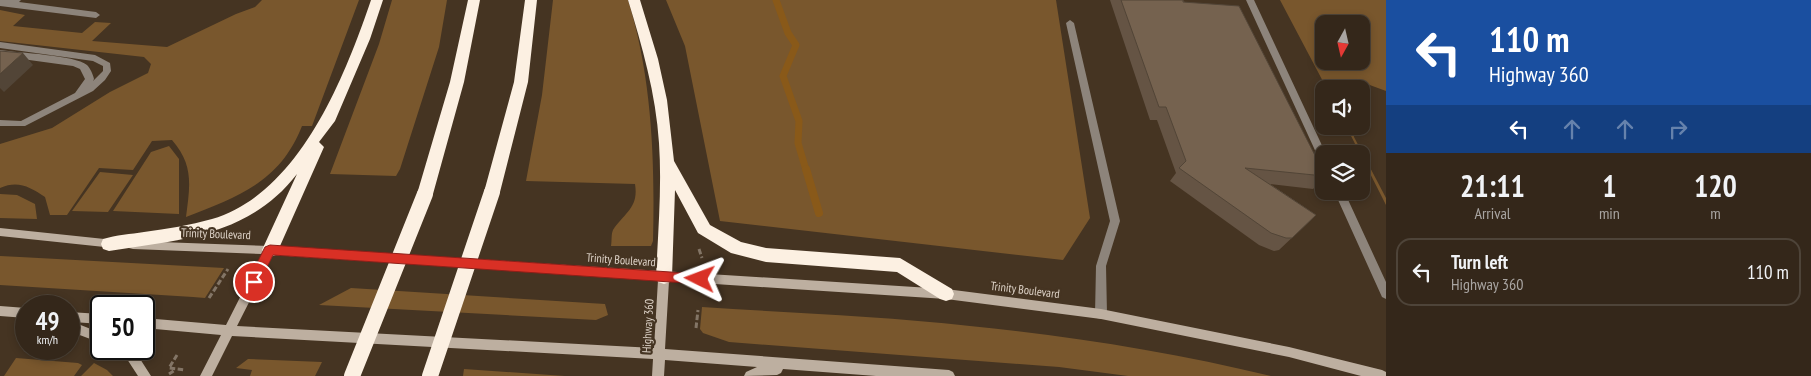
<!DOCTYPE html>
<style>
body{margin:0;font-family:"PT Sans Narrow",sans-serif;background:#3c2f23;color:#f1f3f6;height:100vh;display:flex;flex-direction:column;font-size:19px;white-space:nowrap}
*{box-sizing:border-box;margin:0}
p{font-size:16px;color:#a9a5a2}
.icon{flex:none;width:28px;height:28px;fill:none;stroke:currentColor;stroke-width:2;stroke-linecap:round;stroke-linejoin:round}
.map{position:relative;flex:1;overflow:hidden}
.details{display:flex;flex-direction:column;background:#34271a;width:425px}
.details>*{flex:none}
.top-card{background:#1a4fa0;color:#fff;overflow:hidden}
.needle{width:32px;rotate:188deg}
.buttons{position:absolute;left:1315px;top:15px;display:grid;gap:10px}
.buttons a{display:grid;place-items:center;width:55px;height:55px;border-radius:10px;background:#34271a;box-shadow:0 2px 8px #0003,0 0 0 1px #4e4439;font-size:25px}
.speed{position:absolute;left:15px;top:295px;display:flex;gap:10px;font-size:25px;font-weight:700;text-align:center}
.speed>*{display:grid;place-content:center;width:65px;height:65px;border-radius:50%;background:#34271a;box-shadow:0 2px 8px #0003,0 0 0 1px #4e4439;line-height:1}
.speed small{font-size:12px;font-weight:400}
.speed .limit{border:2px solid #111;border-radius:8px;background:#fff;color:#111}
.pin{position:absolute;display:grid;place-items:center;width:42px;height:42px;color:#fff;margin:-21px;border:2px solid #fff;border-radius:50%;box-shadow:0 1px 5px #0007}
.me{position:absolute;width:55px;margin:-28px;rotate:273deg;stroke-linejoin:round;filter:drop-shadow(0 0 4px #0008)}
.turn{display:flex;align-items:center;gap:18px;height:105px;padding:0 20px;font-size:22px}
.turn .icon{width:65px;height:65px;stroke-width:2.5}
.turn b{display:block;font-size:35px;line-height:42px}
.lanes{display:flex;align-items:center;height:48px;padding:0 20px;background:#0003;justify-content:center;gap:25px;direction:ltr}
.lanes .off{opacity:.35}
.eta{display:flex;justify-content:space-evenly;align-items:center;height:85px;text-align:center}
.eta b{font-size:30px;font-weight:700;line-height:35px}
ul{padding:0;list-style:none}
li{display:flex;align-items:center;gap:15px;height:68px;margin:0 10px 8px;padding:0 10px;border:2px solid #4e4439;border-radius:15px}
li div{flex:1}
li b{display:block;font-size:19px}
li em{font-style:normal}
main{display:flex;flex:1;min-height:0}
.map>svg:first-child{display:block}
.green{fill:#79572d;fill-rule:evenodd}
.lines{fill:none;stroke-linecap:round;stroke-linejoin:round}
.stream-far1{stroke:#895919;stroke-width:7}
.stream{stroke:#895919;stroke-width:8}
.path{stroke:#837566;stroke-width:3;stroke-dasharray:5.5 2.5;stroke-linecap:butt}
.service{fill:#8d847b;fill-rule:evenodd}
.secondary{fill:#bdafa0;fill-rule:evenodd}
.motorway{fill:#fcf0e2;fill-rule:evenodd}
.motorway-bridge{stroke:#fcf0e2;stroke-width:16}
.wall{fill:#655444}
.shaded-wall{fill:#524537}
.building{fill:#75624f;stroke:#524537}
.route{fill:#d93025;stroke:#8d1f18}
.labels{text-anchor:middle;stroke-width:4.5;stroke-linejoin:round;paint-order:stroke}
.street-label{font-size:12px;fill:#dfd4c9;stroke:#453422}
</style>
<main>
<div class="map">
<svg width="1386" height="376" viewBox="0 0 1386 376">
<rect width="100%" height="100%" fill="#453422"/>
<!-- green -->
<path class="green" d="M262,0H359L312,126H302C280,182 238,197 186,217C190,186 194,165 172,140L152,141L133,170L99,168L67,215H50L45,197C30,187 18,180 0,188V144L52,128L110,92L148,73L151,64L144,57L0,41V10L25,15L13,26L82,33L95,22L111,23L92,41L167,47L236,14L255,7Z
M392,0H447L439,47L400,169L396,176L330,174L379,44Z
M553,0H628C652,77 655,160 653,241L651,246H611C612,241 611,234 613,230C624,213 639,208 635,184L526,181L542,95Z
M666,0H1056L1090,218L1063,260L720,221L685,46Z
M1280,0H1386V91L1367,84L1361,90L1327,89ZM1324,24H1361V61H1324Z
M1346,126H1352L1354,137L1386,198V205Z
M169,146L179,159V214L113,211L151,152Z
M100,172L133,175L108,212L72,211Z
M0,194L17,195L35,204L37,219L0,218Z
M0,256L20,257L224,268L205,298L193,297L0,285Z
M351,288L605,304L608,315L596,320L319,305Z
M702,307C791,313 881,316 970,326C1071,336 1172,352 1271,376H1128L1059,367L729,342L703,333L700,329Z
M16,358L78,363L82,365L74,376H4Z
M248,359H249L322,362L315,376H250L252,370L236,368Z
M94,363L107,370L113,376H81Z
M464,369L565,376H463Z"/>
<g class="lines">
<!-- stream-far1 -->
<path class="stream-far1" d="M776,0L788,33L796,45L783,76L799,121L798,143L806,170"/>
<!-- stream -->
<path class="stream" d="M806,169L819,213"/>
<!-- path -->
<path class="path" d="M699,249L702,258
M209,298L228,269
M696,328L698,310
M177,355L169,368L185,370
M169,374L175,370"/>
<!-- service -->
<path class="service" d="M0,0H21L19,2L96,12L100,15L96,18L0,6Z
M1246,0H1254L1326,154H1324V163L1319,159Z
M1070,20L1074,23L1120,221L1106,266L1107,314L1105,318L1101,319L1097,318L1095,314L1096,266L1110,221L1066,23Z
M0,42L95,55L110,63L111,71L105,80L93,91L25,126H0V120L21,121L75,93L85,79L80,69L73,66L0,56V50C18,53 75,55 87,65C90,68 93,74 94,79L93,81L103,71V66L93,61L0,48Z
M1334,191H1344L1386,282V299L1382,297Z"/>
<!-- secondary -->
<path class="secondary" d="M0,228L114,240L118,241L119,244L118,247L114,248L0,236Z
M133,241L270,246L946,289L1101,309L1289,347L1382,370L1386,372V376H1361L1289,357L1101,319L946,299L669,281L665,349L949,370L953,372L955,376H876L783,369L781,373L777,375L744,376L746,372L757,367L665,360L664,376H652L653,359L232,336L212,376H200L221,335L144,328V318L226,325L262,254L133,249L129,248L128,245L129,242ZM273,255L658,280L654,348L237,326Z
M0,306L26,308V318L0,316Z
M69,312L101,314V324L73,322L101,333V343L69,331Z
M116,349H131L135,351L151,376H138L127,359L118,353Z"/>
<!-- motorway -->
<path class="motorway" d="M371,0H383L370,39L335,121L319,142L324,147L276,255L270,257L264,255L262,250L297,174C249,236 181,240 109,251L103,249L101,244L103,239C116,235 131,234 144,232C167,229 190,225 212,219C299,193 344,79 371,0Z
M468,0H480L464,82L433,194L430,198L425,200L420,198L417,194L450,82Z
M525,0H537L528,82L500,192L497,196L492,198L487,196L484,192L514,82Z
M628,0H640L658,59L667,100L674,161L710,225L741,242L766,248L900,258L952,289L954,294L952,299L946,301L940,299L897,272L766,262L731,253L698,233L675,190L672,277L670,282L664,284L658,282L656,277C658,232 662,187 659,143C656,94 642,46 628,0Z"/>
<!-- motorway-bridge -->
<path class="motorway-bridge" d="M352,376L425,194
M430,376L492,192"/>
</g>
<!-- wall -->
<path class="wall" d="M1110,0H1183L1324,173V178L1313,189L1270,184L1316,215L1279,250L1274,251L1259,245L1170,181L1176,173L1157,120H1150Z"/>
<!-- shaded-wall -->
<path class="shaded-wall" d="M23,53L33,65L4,92L0,88V74Z"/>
<!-- building -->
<path class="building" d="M1121,0H1183V2L1239,6L1324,173V176L1245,168L1316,215L1292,238H1286L1271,233L1179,168L1186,161L1166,107H1159Z
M0,51L23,53L0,74Z"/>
<!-- route -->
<path class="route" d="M270,245L700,274L705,275L707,279L705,283L700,284L273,255L258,286L254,288L249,286L248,282L249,279L265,247Z"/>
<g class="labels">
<!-- street labels -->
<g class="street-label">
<text transform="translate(216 234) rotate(2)" y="4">Trinity Boulevard</text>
<text transform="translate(621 260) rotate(4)" y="4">Trinity Boulevard</text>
<text transform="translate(1025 290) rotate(7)" y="4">Trinity Boulevard</text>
<text transform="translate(648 326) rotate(-87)" y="4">Highway 360</text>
</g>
</g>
</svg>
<div class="buttons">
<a><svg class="needle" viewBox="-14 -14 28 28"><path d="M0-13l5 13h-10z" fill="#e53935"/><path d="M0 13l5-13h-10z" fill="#a9a5a2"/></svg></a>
<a><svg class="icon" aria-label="sound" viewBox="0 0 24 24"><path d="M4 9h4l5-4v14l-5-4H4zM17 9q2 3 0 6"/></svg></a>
<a><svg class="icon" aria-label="layers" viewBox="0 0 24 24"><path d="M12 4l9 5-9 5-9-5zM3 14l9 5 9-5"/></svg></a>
</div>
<div class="speed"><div>49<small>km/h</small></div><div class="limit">50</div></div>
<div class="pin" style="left:254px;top:282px;background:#d93025"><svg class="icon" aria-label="arrive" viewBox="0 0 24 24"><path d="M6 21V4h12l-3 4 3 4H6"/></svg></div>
<svg class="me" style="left:700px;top:279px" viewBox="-20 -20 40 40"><path d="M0-17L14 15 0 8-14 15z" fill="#d93025" stroke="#fff" stroke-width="4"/></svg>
</div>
<section class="details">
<div class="top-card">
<div class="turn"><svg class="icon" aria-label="left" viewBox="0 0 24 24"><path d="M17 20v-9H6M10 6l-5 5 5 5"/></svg><div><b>110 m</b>Highway 360</div></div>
<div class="lanes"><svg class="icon" aria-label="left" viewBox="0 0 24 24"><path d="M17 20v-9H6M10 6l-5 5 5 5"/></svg><svg class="icon off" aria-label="ahead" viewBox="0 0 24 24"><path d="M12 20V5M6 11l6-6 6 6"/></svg><svg class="icon off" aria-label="ahead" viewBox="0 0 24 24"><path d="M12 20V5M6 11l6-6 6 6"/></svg><svg class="icon off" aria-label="right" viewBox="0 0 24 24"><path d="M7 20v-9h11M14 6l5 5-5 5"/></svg></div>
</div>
<div class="eta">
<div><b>21:11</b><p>Arrival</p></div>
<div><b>1</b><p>min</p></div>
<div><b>120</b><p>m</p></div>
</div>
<ul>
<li><svg class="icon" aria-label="left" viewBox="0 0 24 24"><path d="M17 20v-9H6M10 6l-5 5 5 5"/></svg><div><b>Turn left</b><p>Highway 360</p></div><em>110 m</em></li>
</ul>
</section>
</main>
